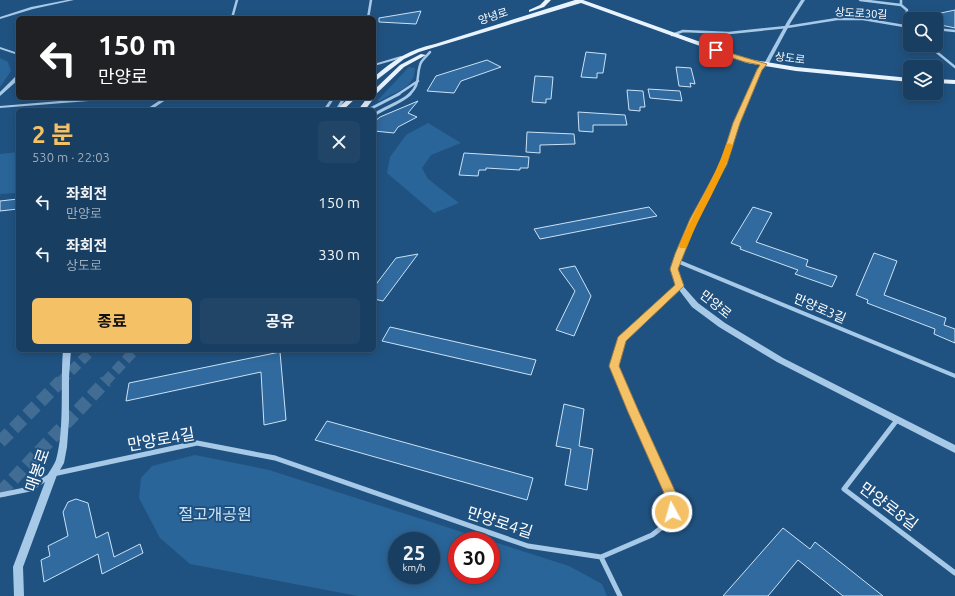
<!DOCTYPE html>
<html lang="ko">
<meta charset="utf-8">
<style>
body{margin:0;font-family:Ubuntu,"Noto Sans KR",sans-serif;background:#214567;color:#f1f3f6;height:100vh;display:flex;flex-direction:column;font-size:15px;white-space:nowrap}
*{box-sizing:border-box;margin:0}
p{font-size:13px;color:#9faebd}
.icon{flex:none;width:22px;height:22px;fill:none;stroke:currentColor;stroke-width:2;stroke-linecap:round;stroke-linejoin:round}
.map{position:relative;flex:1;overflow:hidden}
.side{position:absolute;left:16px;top:108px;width:360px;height:244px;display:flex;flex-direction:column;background:#183e61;border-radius:6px;box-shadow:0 2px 10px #0003,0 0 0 1px #365776}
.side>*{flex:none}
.hud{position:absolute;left:16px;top:16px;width:360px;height:84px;border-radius:6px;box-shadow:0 2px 10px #0003,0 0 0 1px #365776;background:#202124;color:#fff;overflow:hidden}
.buttons{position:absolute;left:903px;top:12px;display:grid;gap:8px}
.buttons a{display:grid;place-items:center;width:40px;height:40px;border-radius:6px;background:#183e61;box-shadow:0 2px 10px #0003,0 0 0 1px #365776;font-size:20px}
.speed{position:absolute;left:388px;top:532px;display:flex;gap:8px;font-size:20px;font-weight:700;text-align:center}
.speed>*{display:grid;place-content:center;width:52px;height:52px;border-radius:50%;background:#183e61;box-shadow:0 2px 10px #0003,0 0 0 1px #365776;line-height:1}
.speed small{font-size:10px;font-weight:400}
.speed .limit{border:6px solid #d22;background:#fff;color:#111}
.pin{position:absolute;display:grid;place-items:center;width:34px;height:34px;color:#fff;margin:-17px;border-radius:8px;box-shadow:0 2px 6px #0006}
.me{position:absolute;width:44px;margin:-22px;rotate:354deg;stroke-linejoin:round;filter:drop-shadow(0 0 3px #0008)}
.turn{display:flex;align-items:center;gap:14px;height:84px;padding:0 16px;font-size:18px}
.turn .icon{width:52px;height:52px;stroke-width:2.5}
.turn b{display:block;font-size:28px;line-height:34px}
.round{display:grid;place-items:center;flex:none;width:42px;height:42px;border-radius:6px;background:#214567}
.summary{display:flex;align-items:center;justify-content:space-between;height:68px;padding:0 16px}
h1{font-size:24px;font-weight:700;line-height:30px;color:#f5c167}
.action{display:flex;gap:8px;margin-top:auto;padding:8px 16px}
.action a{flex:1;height:46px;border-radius:6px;background:#f5c167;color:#111;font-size:16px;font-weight:700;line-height:46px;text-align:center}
.action a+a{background:#214567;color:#f1f3f6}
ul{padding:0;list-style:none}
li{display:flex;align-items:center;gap:12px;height:52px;padding:0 16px}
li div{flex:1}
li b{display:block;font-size:15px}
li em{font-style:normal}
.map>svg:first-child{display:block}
.green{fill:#2a6599;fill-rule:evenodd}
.building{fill:#306a9f;stroke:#cae2f6}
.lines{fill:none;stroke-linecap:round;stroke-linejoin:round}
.primary-tunnel-far1{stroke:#416c94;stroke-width:10;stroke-dasharray:10 5;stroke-linecap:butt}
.primary-tunnel{stroke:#416c94;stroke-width:13;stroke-dasharray:13 6;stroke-linecap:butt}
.minor-far3{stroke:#a7c9e8;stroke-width:2.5}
.minor-far2{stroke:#a7c9e8;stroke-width:3}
.minor-far1{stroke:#a7c9e8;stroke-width:4}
.minor{stroke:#a7c9e8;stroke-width:5}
.tertiary{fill:#a7c9e8;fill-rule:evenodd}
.primary{fill:#e9f3fe;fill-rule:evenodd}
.route{fill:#f5c167;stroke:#9f7d43}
.slow{fill:#f59e0b}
.labels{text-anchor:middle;stroke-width:4;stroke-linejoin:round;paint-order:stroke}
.far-street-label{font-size:11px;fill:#fff;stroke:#205281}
.street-label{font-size:13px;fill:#fff;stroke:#205281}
.near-street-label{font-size:16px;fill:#fff;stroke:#205281}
.near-park-label{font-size:16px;fill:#cae2f6;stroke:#205281}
</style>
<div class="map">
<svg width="955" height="596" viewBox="0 0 955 596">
<rect width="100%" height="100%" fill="#205281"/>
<!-- green -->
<path class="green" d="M0,58L8,62L11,71L0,87Z
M409,67L415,68C415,89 395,91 380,101H377Z
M428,123L461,143L431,155L422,168L428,179L459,203L434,213L387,173L390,157L406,135Z
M18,152V193L0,194V154Z
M195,455L269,470L490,541H457V575H491V541L569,566L602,584L607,596H358L190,564L160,538L139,498L141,478L152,466ZM397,541H431V575H397Z"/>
<!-- building -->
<path class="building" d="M955,10V28L936,24V14Z
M421,11L416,24L379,22V18Z
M586,52L606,54L603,73H597V78L581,77Z
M487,60L501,67L461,81L454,93L427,91L436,76Z
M676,67L691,68L695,84L690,83L691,87L679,86Z
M535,76L553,77L551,99H546V103L532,102Z
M648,89L680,91L682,101L650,98Z
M627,90L643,91L645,107H640V111L629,110Z
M418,101L408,113L417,117L398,127L394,133L374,131V122L380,117Z
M578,112L625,115L627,125H593V132L579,131Z
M527,132L574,134L575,144L540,145V153L526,152Z
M464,153L529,157L528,168H520V170L486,168V170H479L478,176L459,175Z
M18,199V209L0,211V201Z
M649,207L657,216L540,239L534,229Z
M753,207L772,213L756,242L808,260L806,266L837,276L832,287L795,274L798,270L740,249L741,247L731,243Z
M874,253L897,261L884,295L946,318L944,325L955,329V343L934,334L935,329L867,303L868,300L856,295Z
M418,254L383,301L374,299V287L396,258Z
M575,266L591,296L574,336L556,330L575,291L559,269Z
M390,327L536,360L531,375L382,341Z
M280,352L286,420L264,425L261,372L126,401L129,383Z
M564,404L584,409L579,446L593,449L587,490L565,485L571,449L556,446Z
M327,421L533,478L527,500L315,440Z
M76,499L88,503L96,538L108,532L114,557L140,544L143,553L102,574L98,554L44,582L41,560L50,556L48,546L68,536L63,512L68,502Z
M783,528L810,549L815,542L883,596H843L798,560L768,596H723Z"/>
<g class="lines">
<!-- primary-tunnel-far1 -->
<path class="primary-tunnel-far1" d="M60,382L92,350
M105,382L135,350"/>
<!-- primary-tunnel -->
<path class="primary-tunnel" d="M0,442L61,381
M0,493L106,381"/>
<!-- minor-far3 -->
<path class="minor-far3" d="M860,0L901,5V0
M901,5L907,10L905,26L910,31
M232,18L237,0
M368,18L371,0
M936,29L955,31
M672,35L683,31L729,33L787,27L837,19H863L910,27
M928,45L955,67
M397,95L418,81
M409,95C421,83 416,78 420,65C421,60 427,56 430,52"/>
<!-- minor-far2 -->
<path class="minor-far2" d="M148,110L166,98
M325,110L333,98
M337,110L344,98
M368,110L399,94
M374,115C385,107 401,103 410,94"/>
<!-- minor-far1 -->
<path class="minor-far1" d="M677,261L955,376
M620,382L614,366L622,339L679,286"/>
<!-- minor -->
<path class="minor" d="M897,420L844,489L955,573
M0,495L30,489L53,474L197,443L275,458L528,546L601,557L652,535L670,521L674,502L633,413L620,381
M601,557L620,596"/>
<!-- tertiary -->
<path class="tertiary" d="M67,0H74L33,9L0,19V17L31,7Z
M801,0H805L791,22L769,63L761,70L738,123L726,164L697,219L682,254L677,269L682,285L698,303L725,323L783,358L955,445V453L777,362L719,327L692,307L676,286L671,269L676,254L691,219L720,164L734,123L757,69L765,62L787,22Z
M0,47L18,53V55L0,49Z
M401,56L403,57L402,58L374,66V64Z
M16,76H18V80L0,96V92Z
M96,98H116L114,99L0,108V106Z
M63,350H71L69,377V420L67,447L64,463L57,475L23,567L24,596H14L13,567L48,474C51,469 54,465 56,460C65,428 60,385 63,350Z"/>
<!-- primary -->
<path class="primary" d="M545,0H551L544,7L529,12V10L540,5Z
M575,0H583L748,59L796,67L910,78V82L796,71L747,63L581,3L419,52L404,59L374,82V77C393,60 410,49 435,44Z
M421,54L426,55L404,67L374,96V90L400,65Z
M936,79L955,80V84L936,83Z
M349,98H356L343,110H336Z
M367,98H374L365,110H358Z"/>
</g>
<!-- route -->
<path class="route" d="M716,49L767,64L762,70L740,123L727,164L698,219L678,269L684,286L626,341L619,366L639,412L680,502L676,516L672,517L668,516L666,512L668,502L628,412L609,366L618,337L675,285L670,269L675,254L690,219L720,164L733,123L757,70L760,65L745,62L714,52L713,50Z"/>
<!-- slow -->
<path class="slow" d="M729,143L733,145C722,180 701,212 687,246L686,248H680L679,246C693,212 714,180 726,145Z"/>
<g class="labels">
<!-- far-street labels -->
<g class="far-street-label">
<text transform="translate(861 13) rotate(3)" y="4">상도로30길</text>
<text transform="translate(493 16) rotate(-18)" y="4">양녕로</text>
<text transform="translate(790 58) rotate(7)" y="4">상도로</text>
</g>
<!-- street labels -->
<g class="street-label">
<text transform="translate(716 304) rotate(39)" y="5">만양로</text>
<text transform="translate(820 308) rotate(23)" y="5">만양로3길</text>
</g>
<!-- near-street labels -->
<g class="near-street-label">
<text transform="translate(161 439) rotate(-10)" y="6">만양로4길</text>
<text transform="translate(37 470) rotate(-71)" y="6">매봉로</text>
<text transform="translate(889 506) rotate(37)" y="6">만양로8길</text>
<text transform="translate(500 522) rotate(18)" y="6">만양로4길</text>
</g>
<!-- near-park labels -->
<g class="near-park-label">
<text x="215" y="520">절고개공원</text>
</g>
</g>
</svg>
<div class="buttons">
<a><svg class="icon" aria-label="search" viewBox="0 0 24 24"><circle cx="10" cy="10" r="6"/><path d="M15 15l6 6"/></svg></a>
<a><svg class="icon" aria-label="layers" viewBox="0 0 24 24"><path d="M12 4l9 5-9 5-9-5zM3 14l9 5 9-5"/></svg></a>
</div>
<div class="speed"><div>25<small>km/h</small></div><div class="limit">30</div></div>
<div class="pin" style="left:716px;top:50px;background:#d93025"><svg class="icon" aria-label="arrive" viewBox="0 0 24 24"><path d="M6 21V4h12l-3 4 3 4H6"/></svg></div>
<svg class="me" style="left:672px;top:512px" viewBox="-20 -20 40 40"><circle r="17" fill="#f5c167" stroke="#fff" stroke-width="3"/><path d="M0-11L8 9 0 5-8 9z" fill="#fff"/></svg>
<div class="hud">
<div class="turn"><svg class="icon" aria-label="left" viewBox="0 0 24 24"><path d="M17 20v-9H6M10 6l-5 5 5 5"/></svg><div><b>150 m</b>만양로</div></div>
</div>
<section class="side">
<div class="summary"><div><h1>2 분</h1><p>530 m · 22:03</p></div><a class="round"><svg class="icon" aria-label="close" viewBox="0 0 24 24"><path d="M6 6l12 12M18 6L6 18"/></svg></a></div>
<ul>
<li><svg class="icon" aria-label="left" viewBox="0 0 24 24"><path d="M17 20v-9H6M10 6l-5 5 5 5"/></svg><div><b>좌회전</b><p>만양로</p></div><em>150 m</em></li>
<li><svg class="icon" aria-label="left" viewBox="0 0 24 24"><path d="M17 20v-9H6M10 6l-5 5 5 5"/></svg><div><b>좌회전</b><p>상도로</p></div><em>330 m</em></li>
</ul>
<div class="action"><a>종료</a><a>공유</a></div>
</section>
</div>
